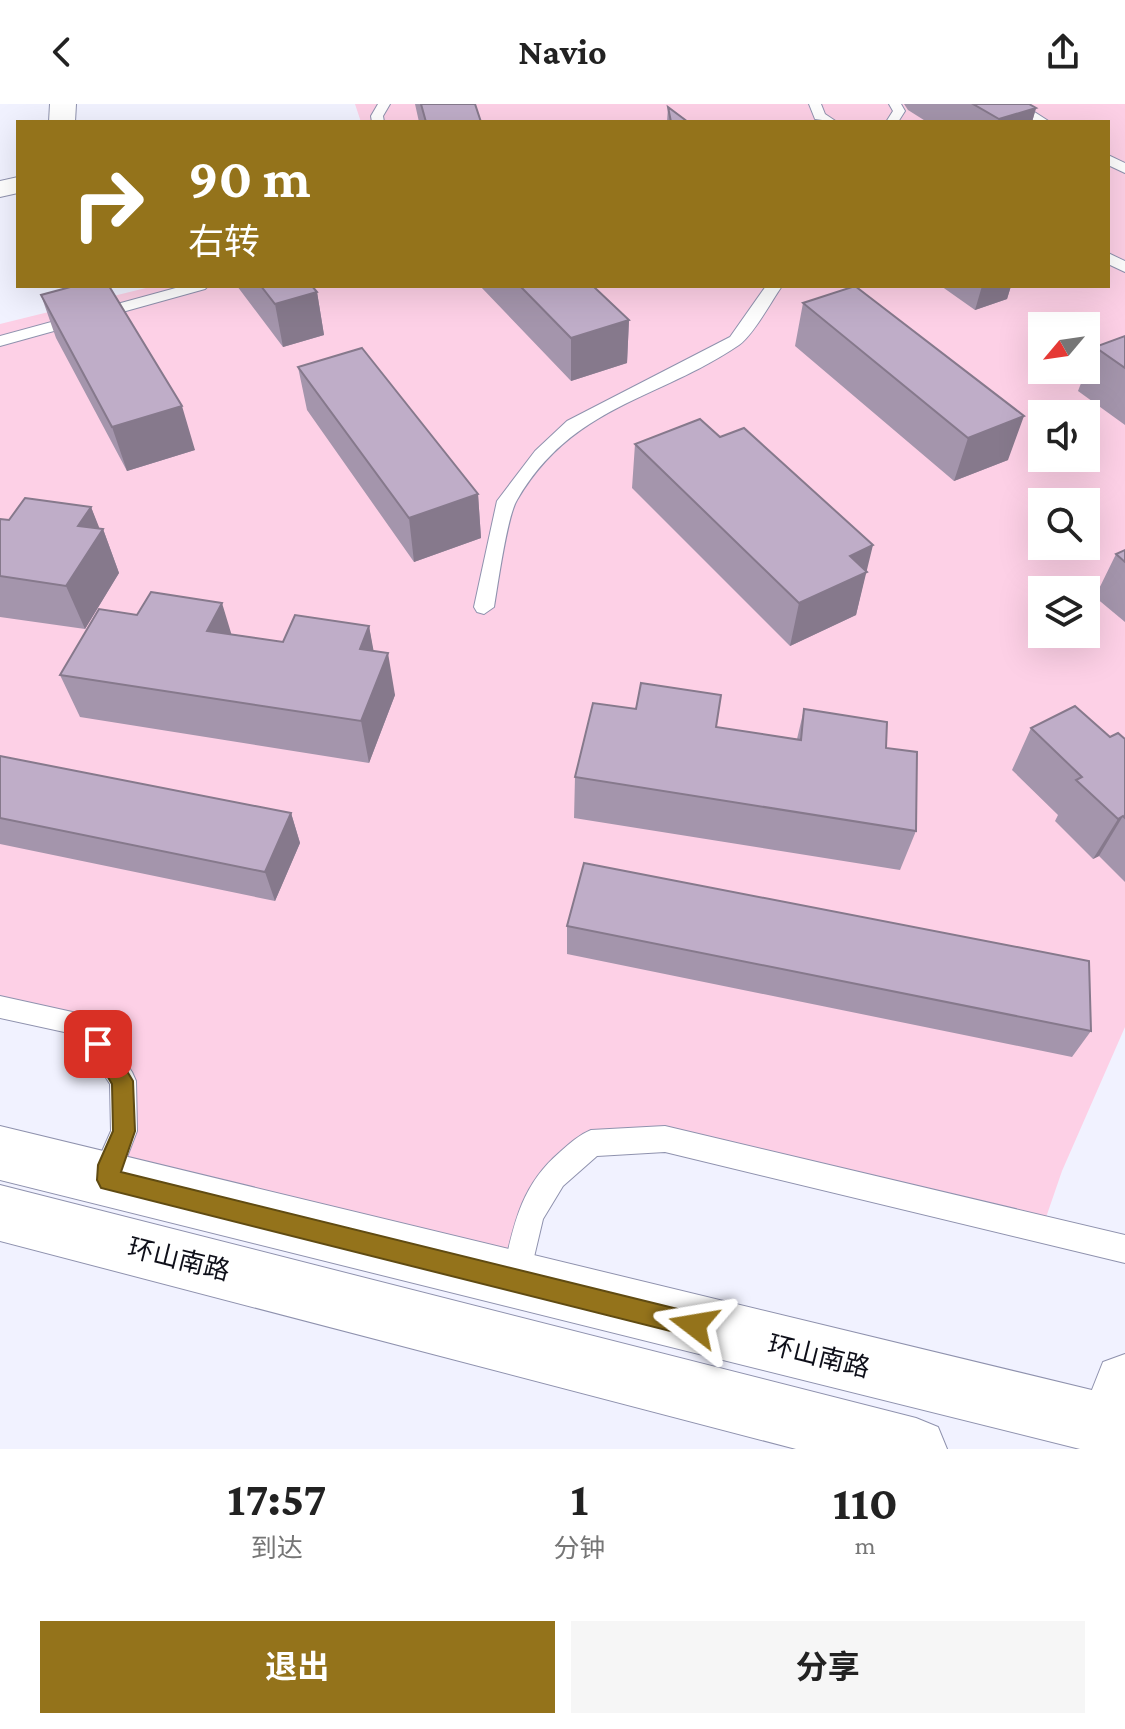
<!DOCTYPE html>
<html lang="zh">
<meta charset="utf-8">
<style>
body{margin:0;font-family:"Crimson Pro","Noto Sans SC",serif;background:#f6f6f6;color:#222;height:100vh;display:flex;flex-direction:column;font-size:30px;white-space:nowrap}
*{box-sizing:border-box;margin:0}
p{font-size:26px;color:#767676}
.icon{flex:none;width:44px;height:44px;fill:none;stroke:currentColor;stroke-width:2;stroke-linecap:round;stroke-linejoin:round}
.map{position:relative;height:1345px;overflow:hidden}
.details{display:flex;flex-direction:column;background:#fff;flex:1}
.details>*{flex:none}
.guide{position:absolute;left:16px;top:16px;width:1094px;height:168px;border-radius:0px;box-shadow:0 8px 32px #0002;background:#94731b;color:#fff;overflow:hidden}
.needle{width:52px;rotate:241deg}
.fabs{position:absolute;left:1028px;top:208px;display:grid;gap:16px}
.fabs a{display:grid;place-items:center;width:72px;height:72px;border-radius:0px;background:#fff;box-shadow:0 8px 32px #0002;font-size:40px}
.pin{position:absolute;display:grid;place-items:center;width:68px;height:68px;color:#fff;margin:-34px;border-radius:16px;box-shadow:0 4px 12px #0006}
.me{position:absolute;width:88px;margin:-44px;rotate:284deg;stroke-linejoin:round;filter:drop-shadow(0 0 6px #0008)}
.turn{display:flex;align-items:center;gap:28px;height:168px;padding:0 40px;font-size:36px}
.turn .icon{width:104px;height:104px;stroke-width:2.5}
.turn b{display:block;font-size:56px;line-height:68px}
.eta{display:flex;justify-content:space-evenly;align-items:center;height:136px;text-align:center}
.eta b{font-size:48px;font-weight:700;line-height:56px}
.action{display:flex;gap:16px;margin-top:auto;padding:16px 40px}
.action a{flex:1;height:92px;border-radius:0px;background:#94731b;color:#fff;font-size:32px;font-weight:700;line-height:92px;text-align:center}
.action a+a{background:#f6f6f6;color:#222}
header{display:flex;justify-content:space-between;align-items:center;height:104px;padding:0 40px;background:#fff;font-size:36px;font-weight:700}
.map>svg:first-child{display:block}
.green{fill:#fdd0e6;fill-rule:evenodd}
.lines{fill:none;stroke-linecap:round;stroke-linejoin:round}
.service-casing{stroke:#8f92ae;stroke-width:2}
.minor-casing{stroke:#8f92ae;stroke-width:2}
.secondary-casing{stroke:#8f92ae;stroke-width:2}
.service{fill:#fff;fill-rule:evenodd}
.minor{fill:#fff;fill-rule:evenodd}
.secondary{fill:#fff;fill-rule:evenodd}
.wall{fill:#a495ac}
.shaded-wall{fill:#86798c}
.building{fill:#bfadc8;stroke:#86798c;stroke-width:2}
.route{fill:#94731b;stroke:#604b12;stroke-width:2}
.labels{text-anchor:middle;stroke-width:6;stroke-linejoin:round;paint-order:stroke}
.near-street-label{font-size:26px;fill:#0e0f19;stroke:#fff}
</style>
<header><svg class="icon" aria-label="back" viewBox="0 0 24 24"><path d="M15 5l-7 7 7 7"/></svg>Navio<svg class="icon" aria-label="share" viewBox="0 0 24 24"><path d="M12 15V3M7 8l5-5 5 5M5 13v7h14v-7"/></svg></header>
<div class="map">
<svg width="1125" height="1345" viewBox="0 0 1125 1345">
<rect width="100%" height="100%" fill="#f1f2ff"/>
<!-- green -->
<path class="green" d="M355,0H1125V923L1062,1067L1042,1125L665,1035L591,1038L553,1072L516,1177L109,1076L123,977L86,921L0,903V220L154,182H1108V18H361ZM1042,222H1086V266H1042ZM1042,310H1086V354H1042ZM1042,398H1086V442H1042ZM1042,486H1086V530H1042Z"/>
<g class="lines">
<!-- service casing -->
<g class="service-casing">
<path id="service" d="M378,0H390L383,12L384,18H372L371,12Z
M809,0H821L825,10L837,18L815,15Z
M889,0H901L905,7L898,18H886L893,7Z
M1007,0H1022L1050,18H1035Z
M1108,51L1125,59V69L1108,61Z
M1108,149L1125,157V168L1108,160Z
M183,182H208L205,185L0,242V232Z
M766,182H782C771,198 753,231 739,241C658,296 572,301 517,396C507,412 498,480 494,503L484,510L477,508L474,503L497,397L535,347L567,317L730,233Z
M0,892L95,913L132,968L136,977L137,1027L124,1061L119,1086L109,1090L99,1086L95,1076L96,1061L111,1027L110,980L78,931L0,914Z
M665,1022L1125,1131V1159L665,1048L597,1052L563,1082L543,1115L526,1187L516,1192L506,1187L501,1177C513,1126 518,1084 560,1048C570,1039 579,1031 591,1026Z"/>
</g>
<!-- minor casing -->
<g class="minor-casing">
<path id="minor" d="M50,0H76L75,18H49Z
M18,73V89L0,93V77Z
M1125,1250V1345H1092L1087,1343L1078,1321L1103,1258Z"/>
</g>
<!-- secondary casing -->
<g class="secondary-casing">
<path id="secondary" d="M0,1022L1125,1294V1345H1080L0,1076Z
M0,1081L916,1314L938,1323L947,1345H796L0,1137Z"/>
</g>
<!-- service -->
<use href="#service" class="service"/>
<!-- minor -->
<use href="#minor" class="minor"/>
<!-- secondary -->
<use href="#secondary" class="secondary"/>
</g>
<!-- wall -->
<path class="wall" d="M415,0H475L481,18H419Z
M904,0H1029L1036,4L1032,18H927L908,6Z
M668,3L688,18H667Z
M237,182H313L317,188L324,231L283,243Z
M480,182H593L629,216L627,259L571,277Z
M941,182H1011L1007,195L975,206Z
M41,191L195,346L127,367L56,234Z
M803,199L1008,356L954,377L795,242Z
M1125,232V321L1078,287L1095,243Z
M298,263L478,390L481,434L414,458L307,306Z
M635,340L866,467L856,511L790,542L632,384Z
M91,403L99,425H103L119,469L85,525L0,513V415L9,416Z
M1125,446V518L1095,493L1116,450Z
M369,522L373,547L395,591L369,659L80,613L60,571L231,530L283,538Z
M636,605L716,623L797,635L804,605L886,644L916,727L900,766L574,714L575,673Z
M1031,624L1125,635V778L1099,752L1093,755L1055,717L1058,711L1012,666Z
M0,652L291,709L300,739L275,797L0,740Z
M567,822L1091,927L1072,953L567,850Z"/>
<!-- shaded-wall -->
<path class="shaded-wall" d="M1036,4L1032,18H998L999,15Z
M982,182H1011L1007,195L975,206Z
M317,188L324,231L283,243L275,200Z
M629,216L627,259L571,277V234Z
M182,302L195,346L127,367L112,323Z
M1024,312L1008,356L954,377L968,334Z
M478,390L481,434L414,458L409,414Z
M91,403L101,428L103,425L119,469L85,525L66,482L78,422Z
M873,441L856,511L790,542L799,499L850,452Z
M222,499L235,542L207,527Z
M369,522L377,565L360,545Z
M388,549L395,591L369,659L361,617Z
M291,709L300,739L275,797L265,768Z
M1123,712L1099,752L1093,755L1118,715Z"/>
<!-- building -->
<path class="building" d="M421,0H475L481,18H426Z
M973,0H1029L1036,4L999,15Z
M668,3L688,18H671Z
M74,182H109L182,302L112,323L41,191Z
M261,182H312L317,188L275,200Z
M520,182H593L629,216L571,234Z
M855,182L1024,312L968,334L803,199Z
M1125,232V264L1095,243Z
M362,244L478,390L409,414L298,263Z
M700,315L720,333L744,324L873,441L850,452L867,468L799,499L635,340Z
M25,394L91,403L78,422L103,425L66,482L0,472V415L9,416Z
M1125,446V458L1116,450Z
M151,488L222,499L207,527L283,538L295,511L369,522L360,545L388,549L361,617L60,571L99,505L137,511Z
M641,579L721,591L716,623L801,636L804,605L887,618L886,644L917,648L916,727L575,673L593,599L636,605Z
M1075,602L1110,633L1118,629L1125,635V714L1123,712L1118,715L1076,676L1082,673L1031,624Z
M0,652L291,709L265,768L0,714Z
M584,759L1089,857L1091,927L567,822Z"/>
<!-- route -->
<path class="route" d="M98,930L106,933L133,977L135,1027L121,1068L694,1209L703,1212L706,1221L703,1229L694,1233L101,1084L97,1076L98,1061L113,1027L112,980L88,940L91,933Z"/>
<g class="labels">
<!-- near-street labels -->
<g class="near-street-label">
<text transform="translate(179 1155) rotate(14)" y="9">环山南路</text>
<text transform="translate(819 1252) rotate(14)" y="9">环山南路</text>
</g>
</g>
</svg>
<div class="fabs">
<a><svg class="needle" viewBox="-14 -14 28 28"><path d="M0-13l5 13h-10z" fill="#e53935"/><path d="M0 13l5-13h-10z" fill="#767676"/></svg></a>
<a><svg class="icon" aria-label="sound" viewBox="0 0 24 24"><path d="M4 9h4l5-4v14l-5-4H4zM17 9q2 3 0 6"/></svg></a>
<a><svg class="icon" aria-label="search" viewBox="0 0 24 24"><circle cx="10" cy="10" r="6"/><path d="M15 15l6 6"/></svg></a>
<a><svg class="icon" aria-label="layers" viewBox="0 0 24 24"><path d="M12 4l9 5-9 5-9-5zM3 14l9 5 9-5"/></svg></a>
</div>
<div class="pin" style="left:98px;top:940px;background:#d93025"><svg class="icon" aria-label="arrive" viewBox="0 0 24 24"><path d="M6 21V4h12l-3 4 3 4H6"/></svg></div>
<svg class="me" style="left:694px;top:1221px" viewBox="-20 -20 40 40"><path d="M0-17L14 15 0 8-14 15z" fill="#94731b" stroke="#fff" stroke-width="4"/></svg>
<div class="guide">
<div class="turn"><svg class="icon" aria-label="right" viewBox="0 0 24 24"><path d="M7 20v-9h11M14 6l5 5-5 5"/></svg><div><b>90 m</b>右转</div></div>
</div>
</div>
<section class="details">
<div class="eta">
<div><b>17:57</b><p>到达</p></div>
<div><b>1</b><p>分钟</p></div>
<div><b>110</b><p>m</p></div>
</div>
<div class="action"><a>退出</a><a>分享</a></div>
</section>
